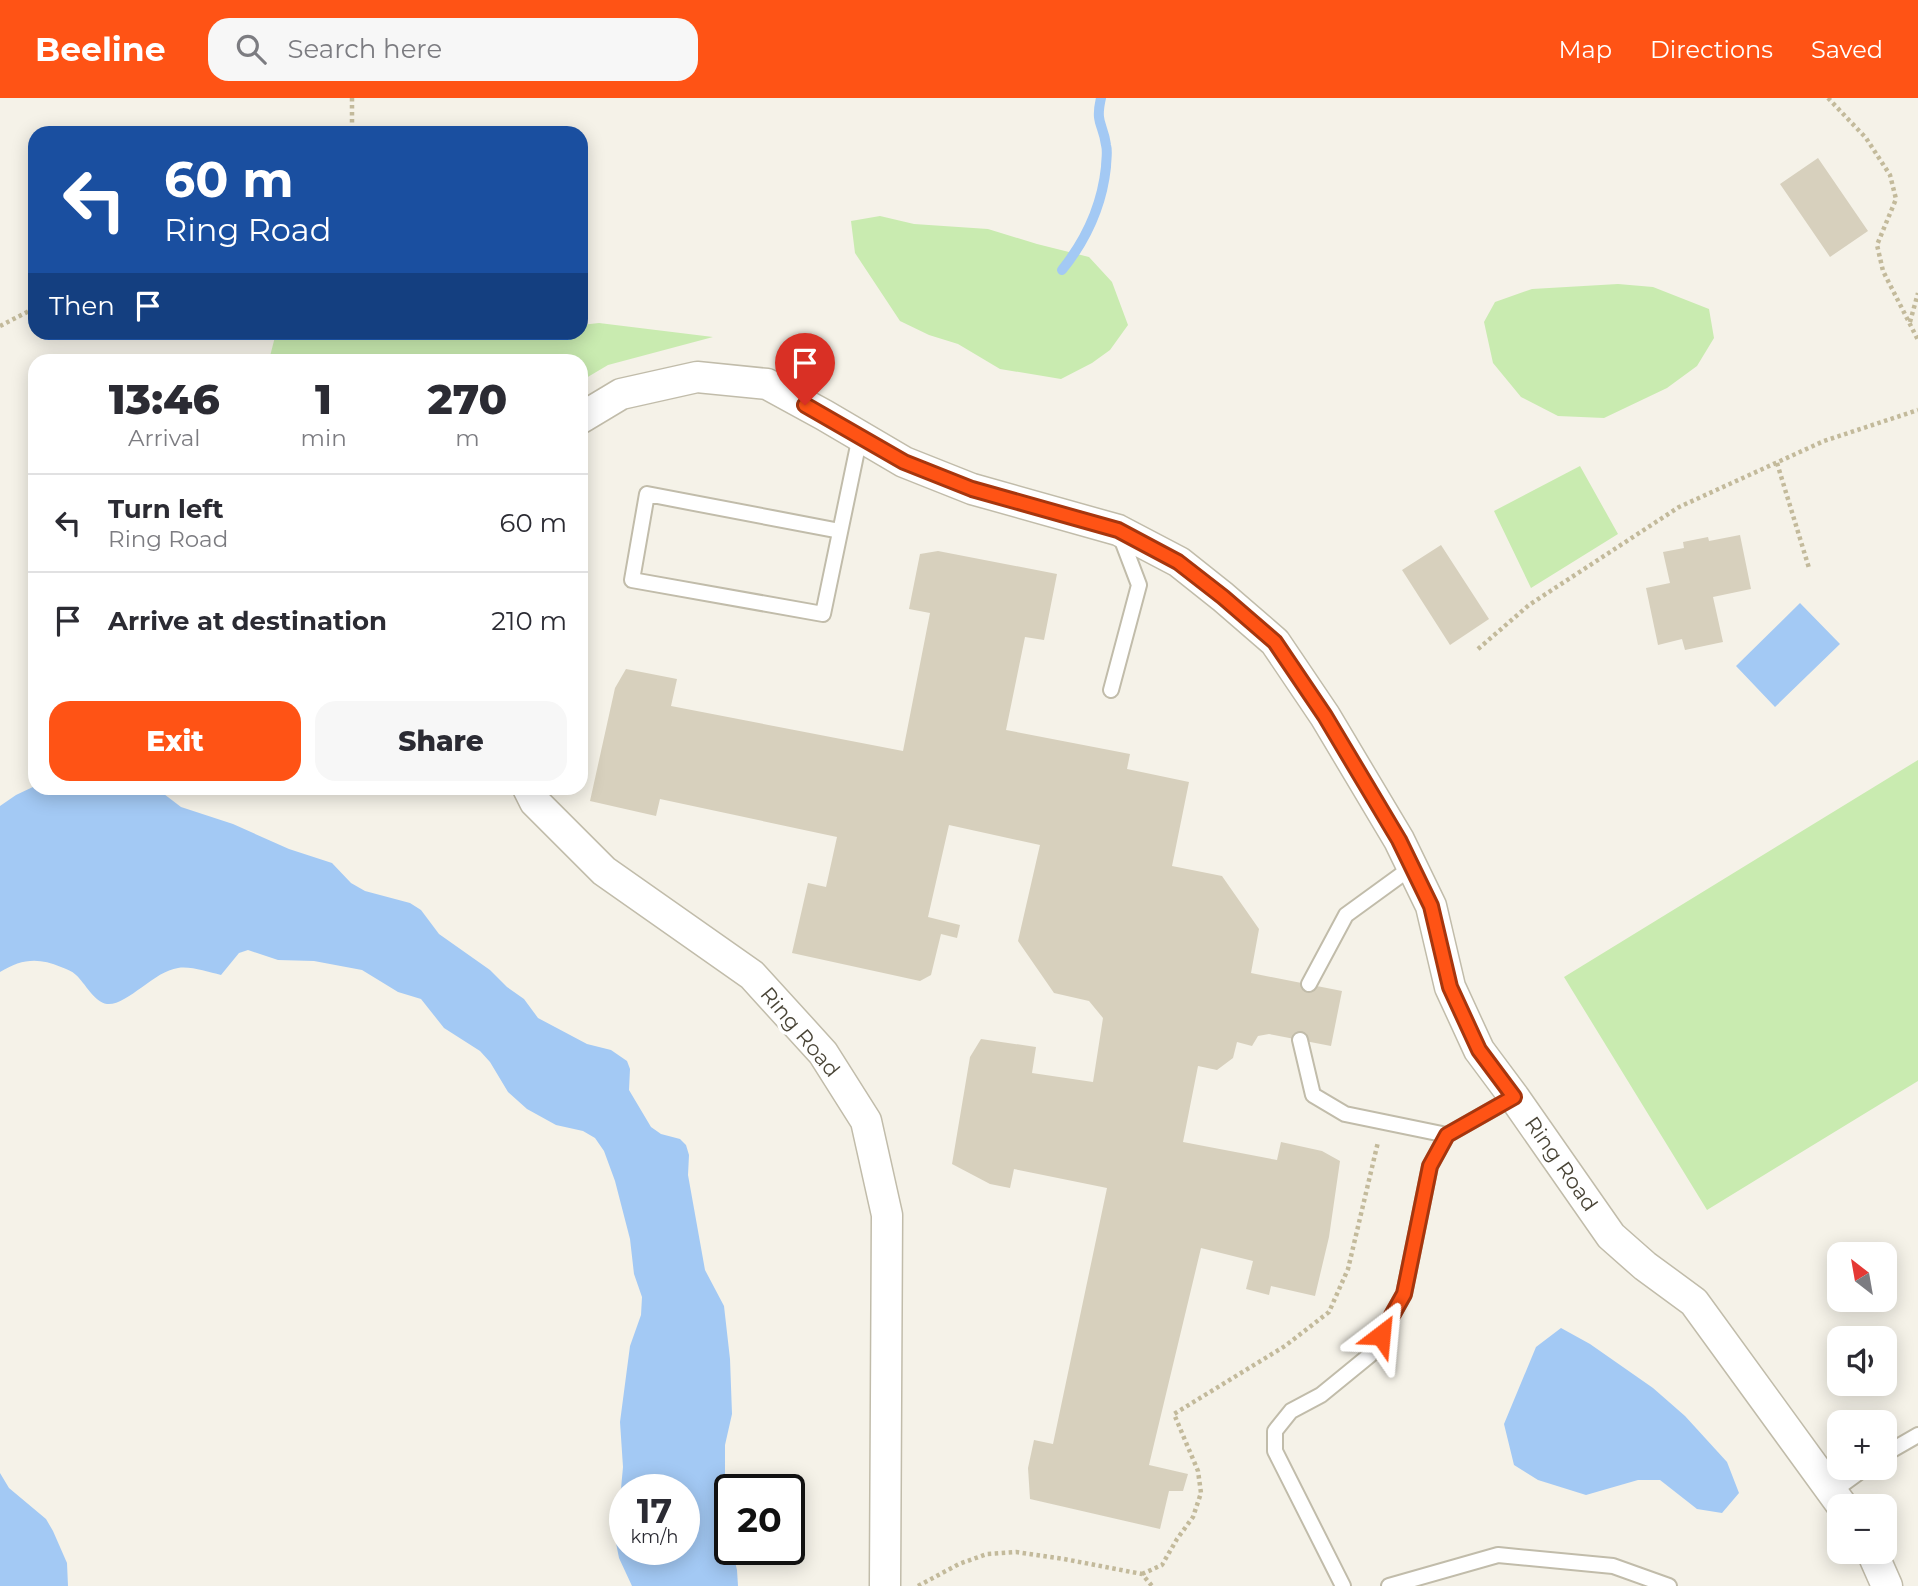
<!DOCTYPE html>
<meta charset="utf-8">
<style>
body{margin:0;font-family:Montserrat,sans-serif;background:#f7f7f7;color:#2b2b33;height:100vh;display:flex;flex-direction:column;font-size:26px;white-space:nowrap}
*{box-sizing:border-box;margin:0}
p{font-size:23px;color:#7c7c81}
.icon{flex:none;width:38px;height:38px;fill:none;stroke:currentColor;stroke-width:2;stroke-linecap:round;stroke-linejoin:round}
.map{position:relative;flex:1;overflow:hidden}
.panel{position:absolute;left:28px;top:256px;width:560px;height:441px;display:flex;flex-direction:column;background:#fff;border-radius:21px;box-shadow:0 4px 18px #0003}
.panel>*{flex:none}
.guide{position:absolute;left:28px;top:28px;width:560px;height:214px;border-radius:21px;box-shadow:0 4px 18px #0003;background:#1a4fa0;color:#fff;overflow:hidden}
.needle{width:46px;rotate:329deg}
.controls{position:absolute;left:1827px;top:1144px;display:grid;gap:14px}
.controls a{display:grid;place-items:center;width:70px;height:70px;border-radius:14px;background:#fff;box-shadow:0 4px 18px #0003;font-size:35px}
.speed{position:absolute;left:609px;top:1376px;display:flex;gap:14px;font-size:35px;font-weight:700;text-align:center}
.speed>*{display:grid;place-content:center;width:91px;height:91px;border-radius:50%;background:#fff;box-shadow:0 4px 18px #0003;line-height:1}
.speed small{font-size:18px;font-weight:400}
.speed .limit{border:4px solid #111;border-radius:10px;background:#fff;color:#111}
.pin{position:absolute;display:grid;place-items:center;width:60px;height:60px;color:#fff;margin:-72px -30px;border-radius:50% 50% 50% 0;rotate:-45deg;box-shadow:0 0 7px #0007}
.pin .icon{rotate:45deg}
.me{position:absolute;width:77px;margin:-38px;rotate:29deg;stroke-linejoin:round;filter:drop-shadow(0 0 5px #0008)}
.turn{display:flex;align-items:center;gap:24px;height:147px;padding:0 21px;font-size:32px}
.turn .icon{width:91px;height:91px;stroke-width:2.5}
.turn b{display:block;font-size:49px;line-height:60px}
.then{display:flex;align-items:center;height:66px;padding:0 21px;background:#0003;gap:14px;font-size:26px}
.eta{display:flex;justify-content:space-evenly;align-items:center;height:119px;text-align:center}
.eta b{font-size:42px;font-weight:800;line-height:49px}
.primary-button{display:flex;gap:14px;margin-top:auto;padding:14px 21px}
.primary-button a{flex:1;height:80px;border-radius:21px;background:#ff5315;color:#fff;font-size:28px;font-weight:800;line-height:80px;text-align:center}
.primary-button a+a{background:#f7f7f7;color:#2b2b33}
ul{padding:0;list-style:none}
li{display:flex;align-items:center;gap:21px;height:98px;padding:0 21px;border-top:2px solid #e1e1e2}
li div{flex:1}
li b{display:block;font-size:26px}
li em{font-style:normal}
header{display:flex;align-items:center;gap:42px;box-sizing:border-box;height:98px;padding:0 35px;background:#ff5315;color:#fff}
header strong{font-size:33px}
nav{display:flex;gap:38px;margin-inline-start:auto;font-size:24px}
.search{width:490px;height:63px;background:#f7f7f7;display:flex;align-items:center;gap:18px;box-sizing:border-box;padding:0 24px;border-radius:21px;color:#7c7c81;font-size:26px}
.map>svg:first-child{display:block}
.green{fill:#c9ebb0}
.water{fill:#a3c9f4;fill-rule:evenodd}
.lines{fill:none;stroke-linecap:round;stroke-linejoin:round}
.stream{stroke:#a3c9f4;stroke-width:10}
.building{fill:#d7d0bd}
.lane-casing{stroke:#c1bcaa;stroke-width:18}
.street-casing{stroke:#c1bcaa;stroke-width:33}
.path{stroke:#c3ba9b;stroke-width:4.5;stroke-dasharray:3.5 3.5;stroke-linecap:butt}
.lane{stroke:#fff;stroke-width:14}
.street{stroke:#fff;stroke-width:30}
.route-casing{stroke:#a6360e;stroke-width:18}
.route{stroke:#ff5315;stroke-width:12}
.labels{text-anchor:middle;stroke-width:7;stroke-linejoin:round;paint-order:stroke}
.street-label{font-size:21px;fill:#494436;stroke:#fff}
</style>
<header>
<strong>Beeline</strong>
<div class="search"><svg class="icon" aria-label="search" viewBox="0 0 24 24"><circle cx="10" cy="10" r="6"/><path d="M15 15l6 6"/></svg>Search here</div>
<nav><a>Map</a><a>Directions</a><a>Saved</a></nav>
</header>
<div class="map">
<svg width="1918" height="1488" viewBox="0 0 1918 1488">
<rect width="100%" height="100%" fill="#f5f2e8"/>
<!-- green -->
<path class="green" d="M880,118L914,126L988,131L1037,146L1089,159L1112,184L1128,227L1110,252L1092,265L1061,281L1000,271L958,246L929,237L900,223L855,155L851,123Z
M1618,186L1653,189L1709,211L1714,240L1697,268L1667,290L1604,320L1558,318L1521,299L1493,265L1484,224L1495,204L1532,191Z
M599,225L713,239L608,267L581,283V262H269L276,235L581,234V227Z
M1580,368L1618,436L1531,490L1494,413Z
M1918,662V983L1707,1112L1564,879Z"/>
<!-- water -->
<path class="water" d="M1800,505L1840,546L1775,609L1736,568Z
M35,688V690H142L160,693L181,709L233,726L289,751L332,765L351,785L365,793L410,805L421,812L439,836L490,872L507,889L524,901L538,920L587,946L611,952L627,963L630,971L629,992L651,1029L661,1036L680,1041L686,1047L689,1057L688,1077L705,1172L724,1208L730,1261L732,1316L725,1347V1379L720,1404L730,1440V1451H732L737,1472L738,1488H632L619,1460L616,1445L623,1369L620,1324L630,1248L641,1217L642,1199L634,1176L630,1141L615,1083L604,1053L595,1040L583,1033L556,1027L527,1011L508,994L490,964L480,953L444,930L421,901L398,894L362,872L314,863L278,862L248,852L239,855L221,877C208,874 191,868 178,870C154,873 127,908 107,906C94,904 85,885 76,877C72,873 66,871 61,869C38,859 21,861 0,874V708L16,697ZM625,1391H684V1451H625Z
M1561,1230L1590,1246L1653,1290L1685,1318L1727,1364L1739,1395L1722,1415L1697,1411L1660,1382H1638L1586,1397L1538,1382L1514,1367L1504,1326L1536,1249Z
M0,1375L9,1390L46,1421L53,1433L67,1465L68,1488H0Z"/>
<g class="lines">
<!-- stream -->
<path class="stream" d="M1062,172C1086,142 1102,107 1106,69C1106,62 1108,54 1106,47C1103,25 1095,26 1101,0"/>
</g>
<!-- building -->
<path class="building" d="M1818,60L1868,133L1830,159L1780,86Z
M1740,437L1751,491L1713,499L1723,544L1685,552L1682,541L1658,547L1646,490L1670,485L1663,454L1684,450L1683,444L1708,439L1709,443Z
M1441,447L1489,521L1450,547L1402,472Z
M938,453L1057,476L1044,542L1025,539L1006,632L1130,656L1127,671L1189,684L1172,768L1222,778L1259,831L1251,875L1342,893L1331,948L1269,936L1258,938L1252,948L1237,944L1233,960L1217,972L1198,968L1183,1044L1277,1062L1281,1044L1322,1053L1340,1063L1329,1139L1315,1198L1271,1188L1269,1197L1246,1191L1253,1163L1201,1150L1149,1367L1188,1376L1183,1393H1169L1160,1431L1030,1401L1028,1370L1034,1342L1053,1346L1107,1090L1014,1071L1010,1090L990,1086L952,1066L970,959L981,941L1036,949L1032,975L1093,984L1103,920L1089,903L1054,895L1018,843L1040,747L949,727L928,819L960,827L957,840L941,836L931,877L920,883L792,855L808,785L826,789L837,739L660,701L656,718L590,703L615,590L626,571L677,581L671,608L903,653L930,515L909,511L920,456Z"/>
<g class="lines">
<!-- lane casing -->
<g class="lane-casing">
<path id="lane" d="M840,433L647,396L632,482L823,516L860,338
M1111,592L1139,487L1120,437
M1309,886L1346,817L1412,769
M1300,942L1313,997L1345,1016L1447,1037L1514,999
M1885,1356L1918,1337
M1832,1394L1865,1370
M1343,1488L1275,1353V1333L1291,1313L1321,1297L1370,1257L1404,1196L1430,1068L1447,1037
M1389,1488L1498,1457L1613,1468L1669,1488"/>
</g>
<!-- street casing -->
<g class="street-casing">
<path id="street" d="M581,320L621,296L697,279L767,286L824,317L904,364L972,391L1118,432L1179,464L1223,499L1275,544L1325,618L1399,742L1431,808L1450,889L1479,952L1514,999L1611,1138L1645,1168L1694,1204L1843,1409
M528,690L535,704L604,773L752,877L823,955L866,1023L887,1117L885,1488
M1872,1454L1887,1488"/>
</g>
<!-- path -->
<path class="path" d="M352,0V35
M1828,0L1866,40L1890,77L1896,101L1877,147L1883,173L1918,242
M1910,224L1918,195
M0,228L35,210
M1777,365L1809,470
M1478,551L1529,507L1679,409L1824,343L1918,312
M1142,1476L1162,1467L1177,1441L1193,1419L1201,1395L1198,1373L1174,1316L1285,1248L1329,1214L1348,1171L1378,1044
M918,1488L959,1466L987,1456L1016,1454L1064,1461L1142,1476L1152,1488"/>
<!-- lane -->
<use href="#lane" class="lane"/>
<!-- street -->
<use href="#street" class="street"/>
</g>
<g class="lines">
<!-- route casing -->
<g class="route-casing">
<path id="route" d="M805,307L904,364L972,391L1118,432L1178,464L1223,499L1275,544L1325,618L1399,742L1431,808L1450,889L1479,952L1514,999L1447,1037L1430,1068L1404,1196L1381,1237"/>
</g>
<!-- route -->
<use href="#route" class="route"/>
</g>
<g class="labels">
<!-- street labels -->
<g class="street-label">
<text transform="translate(800 934) rotate(50)" y="7">Ring Road</text>
<text transform="translate(1561 1066) rotate(55)" y="7">Ring Road</text>
</g>
</g>
</svg>
<div class="controls">
<a><svg class="needle" viewBox="-14 -14 28 28"><path d="M0-13l5 13h-10z" fill="#e53935"/><path d="M0 13l5-13h-10z" fill="#7c7c81"/></svg></a>
<a><svg class="icon" aria-label="sound" viewBox="0 0 24 24"><path d="M4 9h4l5-4v14l-5-4H4zM17 9q2 3 0 6"/></svg></a>
<a>+</a>
<a>−</a>
</div>
<div class="speed"><div>17<small>km/h</small></div><div class="limit">20</div></div>
<div class="pin" style="left:805px;top:307px;background:#d93025"><svg class="icon" aria-label="arrive" viewBox="0 0 24 24"><path d="M6 21V4h12l-3 4 3 4H6"/></svg></div>
<svg class="me" style="left:1381px;top:1237px" viewBox="-20 -20 40 40"><path d="M0-17L14 15 0 8-14 15z" fill="#ff5315" stroke="#fff" stroke-width="4"/></svg>
<div class="guide">
<div class="turn"><svg class="icon" aria-label="left" viewBox="0 0 24 24"><path d="M17 20v-9H6M10 6l-5 5 5 5"/></svg><div><b>60 m</b>Ring Road</div></div>
<div class="then">Then<svg class="icon" aria-label="arrive" viewBox="0 0 24 24"><path d="M6 21V4h12l-3 4 3 4H6"/></svg></div>
</div>
<section class="panel">
<div class="eta">
<div><b>13:46</b><p>Arrival</p></div>
<div><b>1</b><p>min</p></div>
<div><b>270</b><p>m</p></div>
</div>
<ul>
<li><svg class="icon" aria-label="left" viewBox="0 0 24 24"><path d="M17 20v-9H6M10 6l-5 5 5 5"/></svg><div><b>Turn left</b><p>Ring Road</p></div><em>60 m</em></li>
<li><svg class="icon" aria-label="arrive" viewBox="0 0 24 24"><path d="M6 21V4h12l-3 4 3 4H6"/></svg><div><b>Arrive at destination</b></div><em>210 m</em></li>
</ul>
<div class="primary-button"><a>Exit</a><a>Share</a></div>
</section>
</div>
